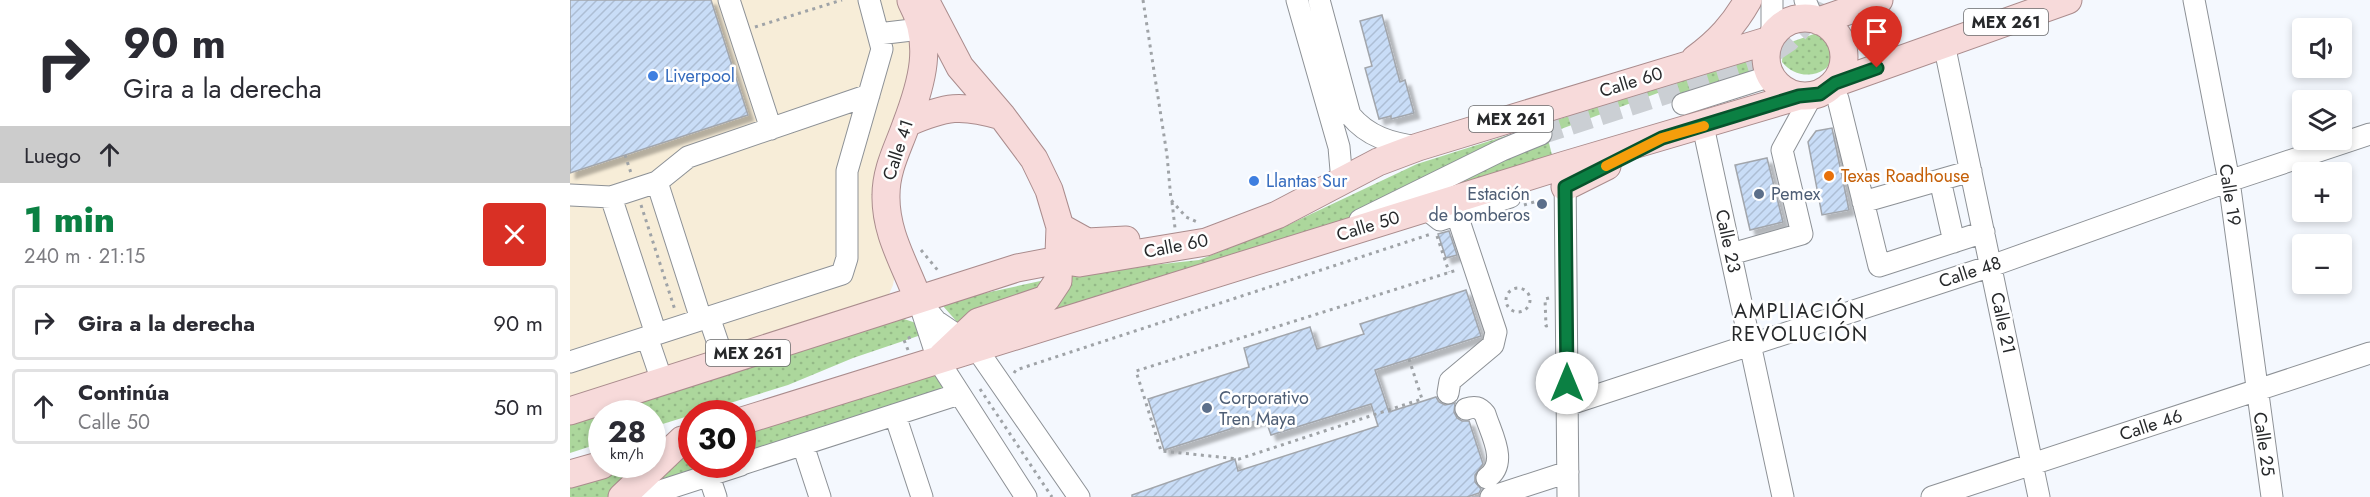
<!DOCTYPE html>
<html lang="es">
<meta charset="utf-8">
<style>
body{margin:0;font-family:Jost,sans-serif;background:#f7f7f7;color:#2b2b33;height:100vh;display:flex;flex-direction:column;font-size:22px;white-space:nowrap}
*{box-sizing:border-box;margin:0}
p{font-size:20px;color:#7c7c81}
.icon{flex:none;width:33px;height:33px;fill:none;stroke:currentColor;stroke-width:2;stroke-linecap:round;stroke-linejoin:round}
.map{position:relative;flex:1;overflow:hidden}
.panel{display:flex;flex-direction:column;background:#fff;width:570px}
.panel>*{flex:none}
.banner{background:#fff;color:#2b2b33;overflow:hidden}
.buttons{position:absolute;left:1722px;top:18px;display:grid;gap:12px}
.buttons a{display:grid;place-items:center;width:60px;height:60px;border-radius:6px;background:#fff;box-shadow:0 3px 9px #0003;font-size:30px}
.speed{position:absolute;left:18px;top:400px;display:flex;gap:12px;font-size:30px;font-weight:700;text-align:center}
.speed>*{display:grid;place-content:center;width:78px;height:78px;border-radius:50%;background:#fff;box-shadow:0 3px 9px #0003;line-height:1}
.speed small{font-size:15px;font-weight:400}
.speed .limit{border:9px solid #d22;background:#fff;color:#111}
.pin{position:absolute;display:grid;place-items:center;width:51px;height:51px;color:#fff;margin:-62px -26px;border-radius:50% 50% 50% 0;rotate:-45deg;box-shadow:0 0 6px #0007}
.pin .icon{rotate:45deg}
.me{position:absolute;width:66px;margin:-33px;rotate:0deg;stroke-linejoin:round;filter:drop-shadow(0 0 4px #0008)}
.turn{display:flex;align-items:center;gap:21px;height:126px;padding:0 24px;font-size:27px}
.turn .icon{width:78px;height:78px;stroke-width:2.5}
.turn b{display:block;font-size:42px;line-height:51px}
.then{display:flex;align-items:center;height:57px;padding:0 24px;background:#0003;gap:12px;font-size:22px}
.round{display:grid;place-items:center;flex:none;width:63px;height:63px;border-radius:6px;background:#f7f7f7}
.overview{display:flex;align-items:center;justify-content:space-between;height:102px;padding:0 24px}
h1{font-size:36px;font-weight:800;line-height:45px;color:#0b8043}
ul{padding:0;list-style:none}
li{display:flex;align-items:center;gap:18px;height:75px;margin:0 12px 9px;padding:0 12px;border:3px solid #e1e1e2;border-radius:6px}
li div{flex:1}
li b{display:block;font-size:22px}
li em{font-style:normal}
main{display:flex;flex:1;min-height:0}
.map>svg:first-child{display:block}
.commercial{fill:#f7edd8}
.grass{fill:url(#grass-dots)}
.building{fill:url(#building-hatch);stroke:#a2a6ac;stroke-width:1.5;filter:url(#shadow)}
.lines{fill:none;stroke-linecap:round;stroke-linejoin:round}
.minor-tunnel{stroke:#cbcfd4;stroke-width:21;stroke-dasharray:21 10;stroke-linecap:butt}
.minor-casing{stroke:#8d9196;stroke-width:23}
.major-casing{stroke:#aa8c8d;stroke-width:29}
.path{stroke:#9fa3a7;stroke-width:3;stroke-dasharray:3 4.5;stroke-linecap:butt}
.minor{stroke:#fff;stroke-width:21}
.major{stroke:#f7dada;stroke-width:27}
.route-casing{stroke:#07532c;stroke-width:15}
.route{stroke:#0b8043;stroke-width:10}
.slow{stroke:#f59e0b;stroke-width:10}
.shop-dot{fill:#3f7fe0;stroke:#fff;stroke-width:2}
.food-dot{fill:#e8710a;stroke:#fff;stroke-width:2}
.service-dot{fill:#5c6f8a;stroke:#fff;stroke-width:2}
.labels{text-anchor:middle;stroke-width:5;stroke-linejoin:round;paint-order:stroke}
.shield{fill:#fff;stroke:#68696b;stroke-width:1.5}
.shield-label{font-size:16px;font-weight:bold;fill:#27292b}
.shop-label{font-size:18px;fill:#366cbe;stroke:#fff;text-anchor:start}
.street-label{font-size:18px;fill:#27292b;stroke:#fff}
.food-label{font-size:18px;fill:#c56008;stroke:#fff;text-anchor:start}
.service-label{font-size:18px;fill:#4e5e75;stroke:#fff;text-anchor:start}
.neighbourhood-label{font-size:20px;letter-spacing:1.5px;fill:#27292b;stroke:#fff}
</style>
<main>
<section class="panel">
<div class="banner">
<div class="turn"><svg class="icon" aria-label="right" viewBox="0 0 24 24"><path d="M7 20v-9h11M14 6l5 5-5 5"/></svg><div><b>90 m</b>Gira a la derecha</div></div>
<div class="then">Luego<svg class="icon" aria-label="ahead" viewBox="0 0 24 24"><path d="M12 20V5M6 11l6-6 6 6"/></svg></div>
</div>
<div class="overview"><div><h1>1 min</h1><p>240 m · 21:15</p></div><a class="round" style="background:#d93025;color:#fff"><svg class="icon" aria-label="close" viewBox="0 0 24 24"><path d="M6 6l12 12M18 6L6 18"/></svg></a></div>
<ul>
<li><svg class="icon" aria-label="right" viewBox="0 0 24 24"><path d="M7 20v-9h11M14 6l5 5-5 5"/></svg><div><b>Gira a la derecha</b></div><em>90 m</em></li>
<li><svg class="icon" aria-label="ahead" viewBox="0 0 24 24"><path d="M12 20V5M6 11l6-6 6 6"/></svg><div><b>Continúa</b><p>Calle 50</p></div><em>50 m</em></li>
</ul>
</section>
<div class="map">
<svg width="1800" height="497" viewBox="0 0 1800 497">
<defs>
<pattern id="grass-dots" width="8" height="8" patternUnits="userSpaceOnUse" patternTransform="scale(1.5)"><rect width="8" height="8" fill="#acd79c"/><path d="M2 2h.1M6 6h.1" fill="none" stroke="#94b987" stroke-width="1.8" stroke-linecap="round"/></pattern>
<pattern id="building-hatch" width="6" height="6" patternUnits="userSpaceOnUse" patternTransform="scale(1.5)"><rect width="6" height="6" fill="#c9ddf7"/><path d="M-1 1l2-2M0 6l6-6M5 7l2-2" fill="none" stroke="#adbed4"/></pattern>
<filter id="shadow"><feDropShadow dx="5.5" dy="5.5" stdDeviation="1.5" flood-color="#0004"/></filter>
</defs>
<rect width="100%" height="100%" fill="#f4f8fe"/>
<!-- commercial -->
<path class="commercial" d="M0,0H328L348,47L321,162L326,268L323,285L317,299L0,410Z"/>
<!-- grass -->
<path class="grass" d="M1244,34C1259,35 1270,58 1255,69C1241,79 1222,75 1212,62L1213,49L1224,41Z
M1183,58L1188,77L1108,99L1104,87L886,168L766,226L412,332L502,274L629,260L720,224L847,164Z
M978,139L982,155L872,193L871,188Z
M475,280V288L388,323L373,306L374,302Z
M334,319L346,323L351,335L283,358L218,385L83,427L82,414H32L319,321Z
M364,374L367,375L378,387L173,456L172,434Z
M32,414L31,443L0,453V425Z
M121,449L122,465H145L48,497H0V488Z"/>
<!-- building -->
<path class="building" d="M0,0H141L178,115L0,173Z
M812,15L830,82L835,80L844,113L821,119V116L809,119L795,68L802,66L790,21Z
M1262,128L1279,210L1252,215L1238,142L1246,131Z
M1197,158L1213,222L1180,230L1165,165Z
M879,231L887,255L876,258L868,234Z
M896,290L911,336L805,370L819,412L866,397L869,402L875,405L885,403L884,412L887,418L892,421H899L913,464L905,475V482L911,489L909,493L897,497H562V495L665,459L668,471L808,426L801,404L701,435L695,418L594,450L578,399L679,367L674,348L740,327L747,349L794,334L790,324Z"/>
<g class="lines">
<!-- minor-tunnel -->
<path class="minor-tunnel" d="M971,134L1182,66L1219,41L1228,32L1236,22L1245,0"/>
<!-- minor casing -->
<g class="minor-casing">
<path id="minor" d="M159,0L201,129
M727,0L769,147L772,182
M749,0L780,115C798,137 821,143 848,147
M1235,0L1243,19
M1624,0L1659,181L1702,497
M308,34L367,27
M1202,36V0
M1374,44L1469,497
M1258,89L1268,99L1309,266L1414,232
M1113,104L1201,76
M1133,126L1213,497
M995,171L998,497
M1370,180L1384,242
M87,182L131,319
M0,195L41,197L87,182L118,157L299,95
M41,197L86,334
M1293,202L1401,171
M855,208L870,220L940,197L941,181
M790,220L932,150L971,134
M1161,254L1232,234L1212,150L1241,97
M348,299L366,321L406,348L509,497
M351,308L368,360L456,497
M139,317L154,361
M77,337L92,381
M0,362L272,274L277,258V171L312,49L299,0
M878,393L880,381L923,345L926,332L882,200
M997,405L1421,266L1659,181L1800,134
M896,409C905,406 909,407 915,414C921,434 939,463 917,478
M325,415L352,497
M233,445L250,497
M172,464L389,394
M139,476L146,497
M72,497L171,465
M921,497L998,472
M1362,497L1800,353"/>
</g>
<!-- major casing -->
<g class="major-casing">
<path id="major" d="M355,0L390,67L432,116L464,159L479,190L490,227L488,281L476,299L408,322L372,356
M341,1C364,43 352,83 336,125C328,148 316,169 316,195C315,233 335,264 348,299
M1196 57a39 39 0 1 1 78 0a39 39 0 1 1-78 0Z
M1249,21L1309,0
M1125,59C1148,42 1164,25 1178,0
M1265,83L1498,0
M337,123C376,106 391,104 432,116
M995,187L1037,166
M490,227L517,242L556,240
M0,411L447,268L489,260L509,263L636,242L707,215L808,162L848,147L1200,40
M172,421L995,165L1229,96
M0,474L32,465
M52,497L112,440"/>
</g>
<!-- path -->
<path class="path" d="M573,0L597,155L601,200L616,217L627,222
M185,27L272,0
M55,155L61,173
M602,202L605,228
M71,205L105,310
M954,205L974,199L977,204
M867,236L879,272
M351,250L370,273
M936 300a12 12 0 1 1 24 0a12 12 0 1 1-24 0Z
M979,298L975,299L976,326L980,325
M338,350L334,340L343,336
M839,359L852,399L669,459L591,451L566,371L887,270
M444,373L446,370L861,234
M410,389L482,497
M139,412V414"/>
<!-- minor -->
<use href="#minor" class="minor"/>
<!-- major -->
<use href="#major" class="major"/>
</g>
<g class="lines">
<!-- route casing -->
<g class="route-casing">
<path id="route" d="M997,383L995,187L1092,138L1229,96L1250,94L1265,83L1307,68"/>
</g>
<!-- route -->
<use href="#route" class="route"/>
<!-- slow -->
<path class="slow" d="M1036,166L1092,138L1134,126"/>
</g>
<!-- markers -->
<g class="shop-dot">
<circle cx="83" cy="76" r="6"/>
<circle cx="684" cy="181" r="6"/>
</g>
<circle class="food-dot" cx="1259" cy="176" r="6"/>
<g class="service-dot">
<circle cx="1189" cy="194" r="6"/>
<circle cx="972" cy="204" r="6"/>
<circle cx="637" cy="408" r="6"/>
</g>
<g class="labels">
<!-- shield labels -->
<g class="shield">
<rect x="1394" y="9" width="84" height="26" rx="4.5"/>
<rect x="899" y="106" width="84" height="26" rx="4.5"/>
<rect x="136" y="340" width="84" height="26" rx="4.5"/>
</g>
<g class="shield-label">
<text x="1436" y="28">MEX 261</text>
<text x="941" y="125">MEX 261</text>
<text x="178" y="359">MEX 261</text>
</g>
<!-- shop labels -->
<g class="shop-label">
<text x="95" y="82">Liverpool</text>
<text x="696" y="187">Llantas Sur</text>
</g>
<!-- street labels -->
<g class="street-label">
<text transform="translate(1061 82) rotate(-17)" y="6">Calle 60</text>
<text transform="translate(328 150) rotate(-72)" y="6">Calle 41</text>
<text transform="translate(1660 195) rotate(81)" y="6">Calle 19</text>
<text transform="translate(798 226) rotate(-17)" y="6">Calle 50</text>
<text transform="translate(1158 241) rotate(78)" y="6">Calle 23</text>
<text transform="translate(606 246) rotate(-11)" y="6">Calle 60</text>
<text transform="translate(1400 272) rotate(-18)" y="6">Calle 48</text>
<text transform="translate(1433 323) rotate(78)" y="6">Calle 21</text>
<text transform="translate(1581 425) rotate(-18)" y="6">Calle 46</text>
<text transform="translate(1694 444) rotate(82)" y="6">Calle 25</text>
</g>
<!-- food labels -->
<g class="food-label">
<text x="1271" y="182">Texas Roadhouse</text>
</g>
<!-- service labels -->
<g class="service-label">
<text x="960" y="200" text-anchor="end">Estación<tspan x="960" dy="21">de bomberos</tspan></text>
<text x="1201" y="200">Pemex</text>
<text x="649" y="404">Corporativo<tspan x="649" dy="21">Tren Maya</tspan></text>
</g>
<!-- neighbourhood labels -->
<g class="neighbourhood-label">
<text x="1230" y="318">AMPLIACIÓN<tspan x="1230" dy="23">REVOLUCIÓN</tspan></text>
</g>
</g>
</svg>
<div class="buttons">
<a><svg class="icon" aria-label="sound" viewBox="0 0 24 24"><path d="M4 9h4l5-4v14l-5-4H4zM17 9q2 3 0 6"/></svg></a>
<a><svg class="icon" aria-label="layers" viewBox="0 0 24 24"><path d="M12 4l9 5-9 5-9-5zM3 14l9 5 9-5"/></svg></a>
<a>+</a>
<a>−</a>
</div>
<div class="speed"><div>28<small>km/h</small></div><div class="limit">30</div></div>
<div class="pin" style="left:1307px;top:68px;background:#d93025"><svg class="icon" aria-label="arrive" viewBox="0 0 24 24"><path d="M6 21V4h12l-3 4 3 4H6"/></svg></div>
<svg class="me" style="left:997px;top:383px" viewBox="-20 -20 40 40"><circle r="19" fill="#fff"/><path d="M0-13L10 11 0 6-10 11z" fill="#0b8043"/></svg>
</div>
</main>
